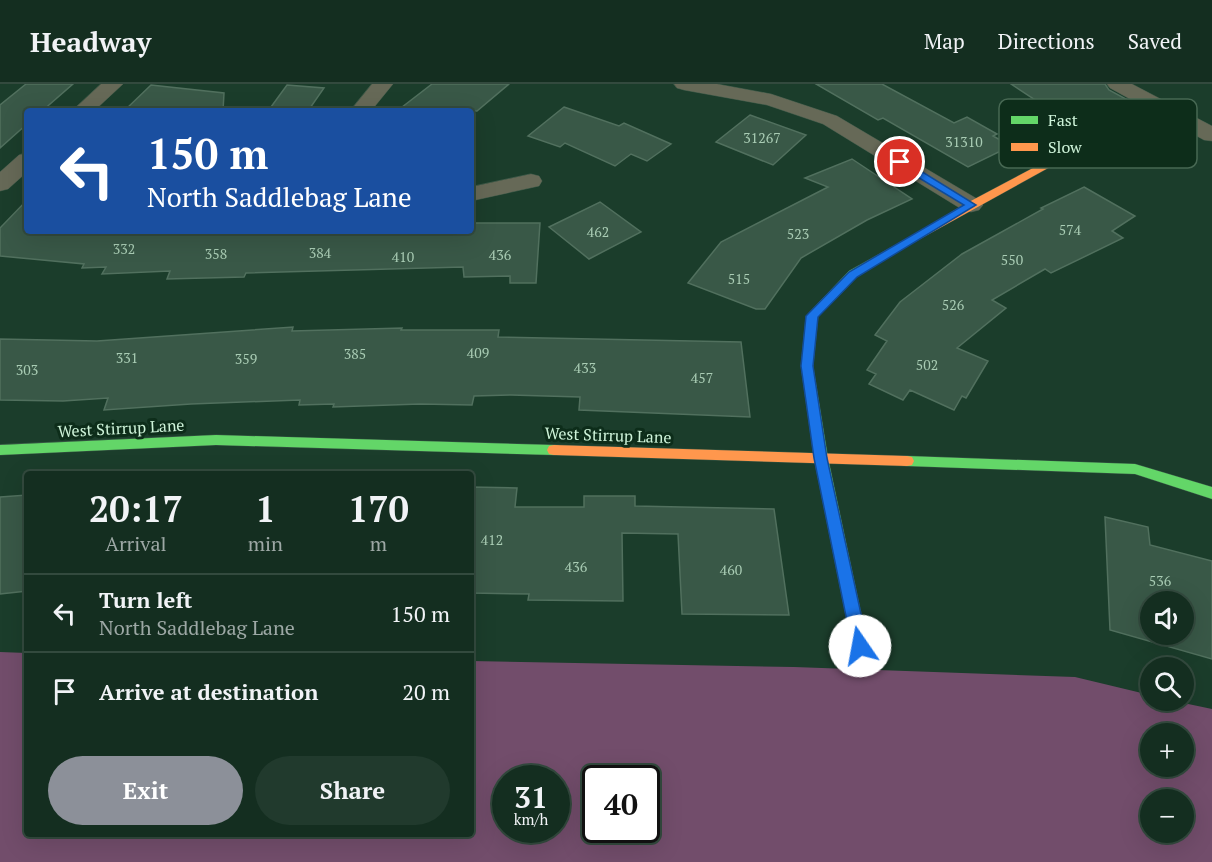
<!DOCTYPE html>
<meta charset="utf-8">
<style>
body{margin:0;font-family:"PT Serif",serif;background:#213a2d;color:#f1f3f6;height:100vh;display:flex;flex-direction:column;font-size:22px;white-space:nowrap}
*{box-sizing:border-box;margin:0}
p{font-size:20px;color:#9da8a5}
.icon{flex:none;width:33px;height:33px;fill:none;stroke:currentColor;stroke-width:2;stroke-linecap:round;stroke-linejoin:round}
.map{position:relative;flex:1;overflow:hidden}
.drawer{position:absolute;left:24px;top:387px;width:450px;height:366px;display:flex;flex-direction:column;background:#142e20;border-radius:6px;box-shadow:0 6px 24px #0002,0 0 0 2px #334a3e}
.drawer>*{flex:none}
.banner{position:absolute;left:24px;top:24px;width:450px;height:126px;border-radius:6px;box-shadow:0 6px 24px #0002,0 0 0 2px #334a3e;background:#1a4fa0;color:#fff;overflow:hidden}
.tools{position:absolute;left:1140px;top:507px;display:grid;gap:12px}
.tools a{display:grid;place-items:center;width:54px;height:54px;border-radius:50%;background:#142e20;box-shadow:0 6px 24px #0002,0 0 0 2px #334a3e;font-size:30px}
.speed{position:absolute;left:492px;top:681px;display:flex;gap:12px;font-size:30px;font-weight:700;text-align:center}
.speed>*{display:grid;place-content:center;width:78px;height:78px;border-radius:50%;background:#142e20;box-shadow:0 6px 24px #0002,0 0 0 2px #334a3e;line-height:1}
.speed small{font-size:15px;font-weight:400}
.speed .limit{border:3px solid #111;border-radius:9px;background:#fff;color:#111}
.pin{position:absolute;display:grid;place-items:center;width:51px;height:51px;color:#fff;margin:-26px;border:3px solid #fff;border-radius:50%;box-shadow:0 2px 6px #0007}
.me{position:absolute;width:66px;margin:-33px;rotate:348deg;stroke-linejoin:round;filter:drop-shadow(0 0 4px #0008)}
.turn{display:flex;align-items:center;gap:21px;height:126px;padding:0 24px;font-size:27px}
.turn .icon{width:78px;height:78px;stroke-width:2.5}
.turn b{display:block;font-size:42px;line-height:51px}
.eta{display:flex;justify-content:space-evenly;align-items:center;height:102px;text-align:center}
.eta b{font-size:36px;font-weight:800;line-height:42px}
.cta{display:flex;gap:12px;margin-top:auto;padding:12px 24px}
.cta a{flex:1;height:69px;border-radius:36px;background:#8c9099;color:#fff;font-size:24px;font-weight:800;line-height:69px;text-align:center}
.cta a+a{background:#213a2d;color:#f1f3f6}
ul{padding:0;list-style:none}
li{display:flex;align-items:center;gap:18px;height:78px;padding:0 24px;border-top:2px solid #334a3e}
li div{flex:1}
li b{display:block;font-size:22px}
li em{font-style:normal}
header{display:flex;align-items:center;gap:36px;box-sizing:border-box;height:84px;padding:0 30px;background:#142e20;border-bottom:2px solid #334a3e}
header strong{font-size:28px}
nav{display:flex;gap:33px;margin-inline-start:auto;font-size:21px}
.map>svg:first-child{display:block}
.green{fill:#724d6b;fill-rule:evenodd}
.building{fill:#395847;stroke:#51705e;stroke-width:1.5;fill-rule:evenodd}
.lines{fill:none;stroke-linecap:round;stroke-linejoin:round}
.street-casing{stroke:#3a5847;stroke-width:1}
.fast-casing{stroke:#3a5847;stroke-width:1}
.slow-casing{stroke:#3a5847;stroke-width:1}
.street{fill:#666957;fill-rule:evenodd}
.fast{fill:#63d668;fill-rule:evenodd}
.slow{fill:#ff974d;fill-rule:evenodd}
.route{fill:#1a73e8;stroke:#114b97;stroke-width:1.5}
.labels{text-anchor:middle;stroke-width:6;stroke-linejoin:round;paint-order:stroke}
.number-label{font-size:14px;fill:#a9ccb4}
.street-label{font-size:16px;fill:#cef3d9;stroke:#0d2d1a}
.key{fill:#0d2d1a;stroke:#476853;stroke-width:1.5}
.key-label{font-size:16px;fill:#cef3d9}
</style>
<header>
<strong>Headway</strong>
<nav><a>Map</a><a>Directions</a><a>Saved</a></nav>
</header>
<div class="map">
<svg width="1212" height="778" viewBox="0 0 1212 778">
<rect width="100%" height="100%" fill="#1b3d2b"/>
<!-- green -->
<path class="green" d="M0,568L27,569V750H471V577L794,583L1075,593L1150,611V616L1174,617L1212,625V778H0ZM1150,650H1184V682H1150ZM506,694H556V746H506ZM646,694V746H596V694ZM1150,716H1184V748H1150Z"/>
<!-- building -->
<path class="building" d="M26,0H73L42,27H27V40L0,64V21Z
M432,0H509L477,27H397Z
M816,0H882L954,39L967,33L997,50L993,52L1011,62L968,83L883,34L878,36Z
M1011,0H1105L1109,6L1126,15L1064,35Z
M151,1L224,9L223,27H124Z
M287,1L324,4L308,27H268Z
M564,23L619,42L624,39L671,60L647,77L631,70L615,82L565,59L560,63L528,52Z
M750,31L806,51L773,81L716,58Z
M852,75L912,115L867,136L801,174L765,225H756L688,199L721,158L828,103L805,94Z
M1084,103L1135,132L1112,147L1123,154L1051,189L1045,185L992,216L1006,224L957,264L988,277L966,314L962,312L954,326L910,306L903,316L869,300L876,290L867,286L887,257L875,251L900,218L962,170L1043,125L1041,124Z
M27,116V147H471V139H540L536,199H510V192L464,193L463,183L246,189L244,193L167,195L170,187L102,190L106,183L82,184L84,180L0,172V144Z
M600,118L641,148L589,175L549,143Z
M293,243L292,247L402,244L401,246H499L498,253L741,258L750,333L579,326L580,313L511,311L474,312L472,321L420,320L333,323L334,320L299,321L300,316L191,320L104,326L108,314L63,317L0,316V255L97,257Z
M471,403L517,404L515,423H584V412H635V422L774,425L789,531L682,530L678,450L622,449L623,517L528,516L529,510L471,509Z
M27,411V507L0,510V413Z
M1105,433L1148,443L1150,461L1212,477V575L1110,546ZM1150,518H1184V550H1150Z"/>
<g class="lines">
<!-- street casing -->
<g class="street-casing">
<path id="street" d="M101,0H123L94,27H72Z
M372,0H393L371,27H350Z
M674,0H717L771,10L837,32L979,116L983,121L979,126L971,128L963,126L823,40L767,21L684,6L677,4Z
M1107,0H1132L1212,42V57L1204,56L1110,4Z
M27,69V88L8,105L0,107V88L19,71Z
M531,90L539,92L542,97L539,102L471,117V103Z"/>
</g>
<!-- fast casing -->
<g class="fast-casing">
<path id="fast" d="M905,156L910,159L909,161L857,193L818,233L813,282L828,374L868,562L866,567L860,570L854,567L852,562L814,374L801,282L806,232L849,187Z
M216,351L554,361L559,362L561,366L559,370L554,371L216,361L0,371V361Z
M907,372L1135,380L1212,403V415L1135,390L907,382L902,381L900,377L902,373Z"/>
</g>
<!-- slow casing -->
<g class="slow-casing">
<path id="slow" d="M1165,23L1169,26L1168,28L1088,62L909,161L905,162L900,159L967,119L1082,58Z
M554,361L907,372L912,373L914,377L912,381L907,382L554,371L549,370L547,366L549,362Z"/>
</g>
<!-- street -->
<use href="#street" class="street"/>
<!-- fast -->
<use href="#fast" class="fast"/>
<!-- slow -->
<use href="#slow" class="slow"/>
</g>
<!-- route -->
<path class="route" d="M896,76H903L976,121L857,193L818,233L813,282L827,374L868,562L866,567L860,569L854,567L852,562L814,374L801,282L806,232L849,188L964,121L896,80Z"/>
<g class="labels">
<!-- number labels -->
<g class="number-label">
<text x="762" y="59">31267</text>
<text x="964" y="63">31310</text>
<text x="1070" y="151">574</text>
<text x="598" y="153">462</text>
<text x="798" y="155">523</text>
<text x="124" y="170">332</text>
<text x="320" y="174">384</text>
<text x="216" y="175">358</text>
<text x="500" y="176">436</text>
<text x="403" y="178">410</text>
<text x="1012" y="181">550</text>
<text x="739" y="200">515</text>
<text x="953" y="226">526</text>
<text x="478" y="274">409</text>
<text x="355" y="275">385</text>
<text x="127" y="279">331</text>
<text x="246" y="280">359</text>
<text x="927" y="286">502</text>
<text x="585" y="289">433</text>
<text x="27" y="291">303</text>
<text x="702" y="299">457</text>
<text x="492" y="461">412</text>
<text x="576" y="488">436</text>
<text x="731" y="491">460</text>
<text x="1160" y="502">536</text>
</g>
<!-- street labels -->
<g class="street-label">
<text transform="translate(121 344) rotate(-3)" y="6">West Stirrup Lane</text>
<text transform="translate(608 351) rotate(2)" y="6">West Stirrup Lane</text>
</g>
</g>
<!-- legend -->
<rect x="999" y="15" width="198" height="69" rx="9" class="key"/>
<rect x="1011" y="32" width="27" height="8" fill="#63d668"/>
<rect x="1011" y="59" width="27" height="8" fill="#ff974d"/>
<g class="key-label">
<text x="1048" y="42">Fast</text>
<text x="1048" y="69">Slow</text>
</g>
</svg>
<div class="tools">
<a><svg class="icon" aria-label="sound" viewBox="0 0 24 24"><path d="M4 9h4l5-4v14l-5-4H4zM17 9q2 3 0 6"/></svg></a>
<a><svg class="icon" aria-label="search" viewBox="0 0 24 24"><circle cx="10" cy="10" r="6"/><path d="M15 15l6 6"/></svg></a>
<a>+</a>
<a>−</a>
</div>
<div class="speed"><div>31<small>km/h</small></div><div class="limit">40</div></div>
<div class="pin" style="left:900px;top:78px;background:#d93025"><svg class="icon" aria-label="arrive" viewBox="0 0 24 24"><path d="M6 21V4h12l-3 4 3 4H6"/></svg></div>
<svg class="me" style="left:860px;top:562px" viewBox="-20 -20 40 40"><circle r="19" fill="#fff"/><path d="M0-13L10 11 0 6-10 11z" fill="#1a73e8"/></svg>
<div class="banner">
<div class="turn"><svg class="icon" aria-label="left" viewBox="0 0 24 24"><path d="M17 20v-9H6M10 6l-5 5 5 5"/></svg><div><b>150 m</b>North Saddlebag Lane</div></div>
</div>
<section class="drawer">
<div class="eta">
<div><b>20:17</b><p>Arrival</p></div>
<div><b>1</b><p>min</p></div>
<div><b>170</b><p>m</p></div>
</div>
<ul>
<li><svg class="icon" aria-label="left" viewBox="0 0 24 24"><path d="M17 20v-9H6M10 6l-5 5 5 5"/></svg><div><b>Turn left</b><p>North Saddlebag Lane</p></div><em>150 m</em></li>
<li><svg class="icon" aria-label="arrive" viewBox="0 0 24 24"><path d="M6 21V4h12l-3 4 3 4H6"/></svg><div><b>Arrive at destination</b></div><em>20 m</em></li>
</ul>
<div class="cta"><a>Exit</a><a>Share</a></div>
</section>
</div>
